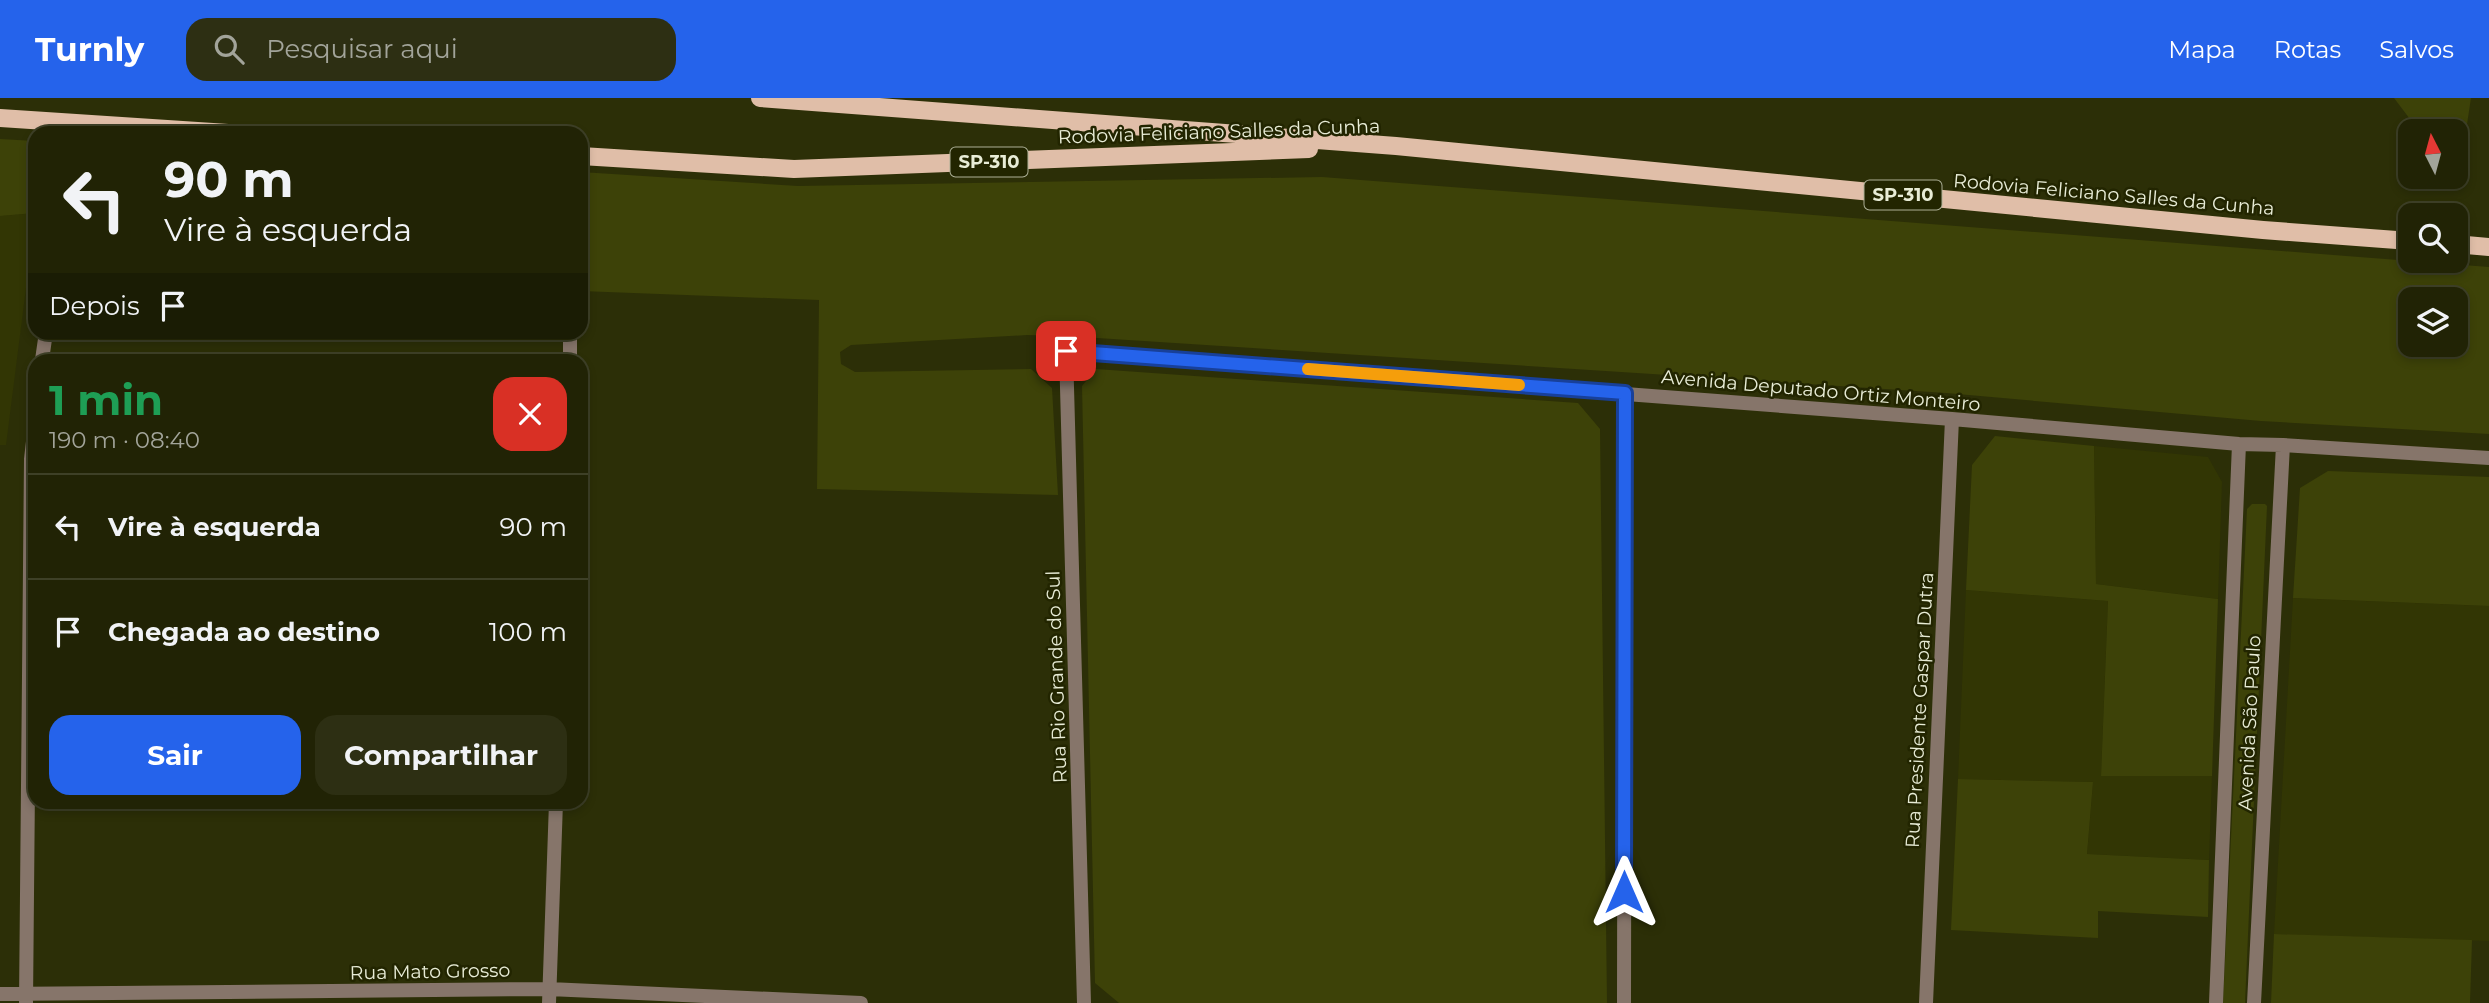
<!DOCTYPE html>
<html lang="pt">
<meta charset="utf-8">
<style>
body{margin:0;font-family:Montserrat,sans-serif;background:#2d2f13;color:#f1f3f6;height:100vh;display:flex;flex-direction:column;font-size:26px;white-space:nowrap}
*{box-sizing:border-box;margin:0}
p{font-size:23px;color:#a2a49a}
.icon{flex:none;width:38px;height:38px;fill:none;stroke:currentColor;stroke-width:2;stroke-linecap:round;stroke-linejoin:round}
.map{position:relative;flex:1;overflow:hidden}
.drawer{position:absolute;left:28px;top:256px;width:560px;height:455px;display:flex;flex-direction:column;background:#212305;border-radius:21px;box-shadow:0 4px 10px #0003,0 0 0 2px #3e4027}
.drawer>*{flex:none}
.banner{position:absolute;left:28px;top:28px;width:560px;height:214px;border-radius:21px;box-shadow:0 4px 10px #0003,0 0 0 2px #3e4027;background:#212305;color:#f1f3f6;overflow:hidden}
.needle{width:46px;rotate:354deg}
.tools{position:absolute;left:2398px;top:21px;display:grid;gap:14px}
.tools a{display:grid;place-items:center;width:70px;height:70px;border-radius:14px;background:#212305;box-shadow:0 4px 10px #0003,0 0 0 2px #3e4027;font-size:35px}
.pin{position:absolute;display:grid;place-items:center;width:60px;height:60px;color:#fff;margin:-30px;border-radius:14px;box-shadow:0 4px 10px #0006}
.me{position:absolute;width:77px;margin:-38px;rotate:0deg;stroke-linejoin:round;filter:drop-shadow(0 0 5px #0008)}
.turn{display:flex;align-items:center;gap:24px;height:147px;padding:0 21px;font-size:32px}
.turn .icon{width:91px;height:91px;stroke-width:2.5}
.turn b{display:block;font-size:49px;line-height:60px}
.then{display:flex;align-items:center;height:66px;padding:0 21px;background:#0003;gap:14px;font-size:26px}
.round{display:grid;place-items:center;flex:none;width:74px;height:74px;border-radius:21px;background:#2d2f13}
.headline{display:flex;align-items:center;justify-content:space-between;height:119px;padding:0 21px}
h1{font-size:42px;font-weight:700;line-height:52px;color:#1e9e55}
.action{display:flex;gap:14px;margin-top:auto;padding:14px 21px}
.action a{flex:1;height:80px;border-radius:21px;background:#2563eb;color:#fff;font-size:28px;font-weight:700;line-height:80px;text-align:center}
.action a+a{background:#2d2f13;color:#f1f3f6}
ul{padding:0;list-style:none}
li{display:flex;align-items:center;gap:21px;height:105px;padding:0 21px;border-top:2px solid #3e4027}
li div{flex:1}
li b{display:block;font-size:26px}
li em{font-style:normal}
header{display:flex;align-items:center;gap:42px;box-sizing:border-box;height:98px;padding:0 35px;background:#2563eb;color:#fff}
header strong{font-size:33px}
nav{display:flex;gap:38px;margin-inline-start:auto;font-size:24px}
.search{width:490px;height:63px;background:#2d2f13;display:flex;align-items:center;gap:18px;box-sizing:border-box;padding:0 24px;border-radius:21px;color:#a2a49a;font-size:26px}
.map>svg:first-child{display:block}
.built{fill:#323604}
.green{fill:#3d4208;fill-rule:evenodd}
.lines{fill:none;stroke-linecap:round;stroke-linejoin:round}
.minor{stroke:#86756a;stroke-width:14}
.primary{stroke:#e0bea8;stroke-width:18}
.route-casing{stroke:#184099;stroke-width:18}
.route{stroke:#2563eb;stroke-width:12}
.slow{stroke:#f59e0b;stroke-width:12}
.labels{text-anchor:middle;stroke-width:5;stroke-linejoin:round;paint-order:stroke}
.shield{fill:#222500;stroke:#adb096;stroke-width:2}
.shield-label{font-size:18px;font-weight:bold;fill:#e8ecd6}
.street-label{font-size:19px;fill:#e8ecd6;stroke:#222500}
</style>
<header>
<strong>Turnly</strong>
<div class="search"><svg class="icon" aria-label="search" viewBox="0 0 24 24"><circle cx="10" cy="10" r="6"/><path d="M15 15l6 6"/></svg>Pesquisar aqui</div>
<nav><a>Mapa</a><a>Rotas</a><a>Salvos</a></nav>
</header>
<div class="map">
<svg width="2489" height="905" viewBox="0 0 2489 905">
<rect width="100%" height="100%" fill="#2c2f07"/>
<!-- built -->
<path class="built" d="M35,115V178L27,182L6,347H0V118Z
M2094,348L2208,359L2222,384L2218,501L2096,486Z
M1966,492L2108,503L2101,678H2212L2209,762L2087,756L2093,684L1958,681Z
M2293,500L2489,508V843L2274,836Z"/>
<!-- green -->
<path class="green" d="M2394,0H2471L2464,46H2455V33H2419Z
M0,41L35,43V115L0,118Z
M581,74L798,88L1322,79L2489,169V336L2261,323L1946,295L1066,238L1027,237L851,247L840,254L841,266L855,274L1031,271L1052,290L1058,397L817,391L819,202L581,193ZM2455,201V247H2410V201Z
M1096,271L1578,305L1600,331L1607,905H1119L1095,885L1082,288Z
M1995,338L2094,348L2096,486L2218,501L2212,678H2101L2108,503L1966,492L1972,367Z
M2328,373L2489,379V508L2293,500L2300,390Z
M2252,406H2265L2267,408L2245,905H2223L2247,411Z
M1958,681L2093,684L2087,756L2209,762L2208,819L2098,813V840L1951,832Z
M2274,836L2472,842L2470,905H2271Z"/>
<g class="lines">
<!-- minor -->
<path class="minor" d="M42,262L46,234
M570,262V234
M0,896L549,891L861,905
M26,905L31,361L35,326
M549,905L556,704
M1084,905L1066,253L1952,321L2239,346L2283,347L2489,360
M1624,905L1625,295
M1926,905L1952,321
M2216,905L2239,346
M2254,905L2283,347"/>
<!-- primary -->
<path class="primary" d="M760,0L1396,48L2263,132L2410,143
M0,20L228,35
M581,58L794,71L1309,51
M2455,146L2489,149"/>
</g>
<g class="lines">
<!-- route casing -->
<g class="route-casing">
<path id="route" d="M1066,253L1625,295L1624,794"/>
</g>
<!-- route -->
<use href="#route" class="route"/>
<!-- slow -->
<path class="slow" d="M1308,271L1519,287"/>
</g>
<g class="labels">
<!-- shield labels -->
<g class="shield">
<rect x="950.5" y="49.5" width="77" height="29" rx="5"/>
<rect x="1864.5" y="82.5" width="77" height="29" rx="5"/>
</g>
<g class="shield-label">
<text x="989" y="70">SP-310</text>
<text x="1903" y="103">SP-310</text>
</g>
<!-- street labels -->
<g class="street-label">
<text transform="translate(1219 33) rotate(-2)" y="7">Rodovia Feliciano Salles da Cunha</text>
<text transform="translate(2114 96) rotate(5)" y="7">Rodovia Feliciano Salles da Cunha</text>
<text transform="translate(1821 292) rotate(5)" y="7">Avenida Deputado Ortiz Monteiro</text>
<text transform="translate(1056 579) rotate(-92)" y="7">Rua Rio Grande do Sul</text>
<text transform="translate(1919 612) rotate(-87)" y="7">Rua Presidente Gaspar Dutra</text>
<text transform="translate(2249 625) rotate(-87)" y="7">Avenida São Paulo</text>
<text transform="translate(430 873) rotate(-1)" y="7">Rua Mato Grosso</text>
</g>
</g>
</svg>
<div class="tools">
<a><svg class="needle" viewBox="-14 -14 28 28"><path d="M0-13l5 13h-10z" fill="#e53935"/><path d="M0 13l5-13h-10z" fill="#a2a49a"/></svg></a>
<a><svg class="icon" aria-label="search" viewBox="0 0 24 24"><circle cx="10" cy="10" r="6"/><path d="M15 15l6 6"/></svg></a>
<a><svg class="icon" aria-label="layers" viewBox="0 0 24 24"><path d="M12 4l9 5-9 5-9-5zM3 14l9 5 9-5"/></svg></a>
</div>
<div class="pin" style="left:1066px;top:253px;background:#d93025"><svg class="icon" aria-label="arrive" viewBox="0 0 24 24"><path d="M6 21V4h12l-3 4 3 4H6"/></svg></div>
<svg class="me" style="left:1624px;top:794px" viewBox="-20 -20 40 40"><path d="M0-17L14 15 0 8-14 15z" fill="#2563eb" stroke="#fff" stroke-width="4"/></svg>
<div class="banner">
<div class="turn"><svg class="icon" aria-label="left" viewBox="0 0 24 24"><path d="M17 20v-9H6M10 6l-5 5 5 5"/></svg><div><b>90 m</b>Vire à esquerda</div></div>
<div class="then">Depois<svg class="icon" aria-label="arrive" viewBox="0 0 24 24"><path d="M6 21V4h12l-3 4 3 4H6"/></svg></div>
</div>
<section class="drawer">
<div class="headline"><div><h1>1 min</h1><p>190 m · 08:40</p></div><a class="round" style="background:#d93025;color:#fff"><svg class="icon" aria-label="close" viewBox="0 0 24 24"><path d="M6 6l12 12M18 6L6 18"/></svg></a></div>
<ul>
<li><svg class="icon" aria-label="left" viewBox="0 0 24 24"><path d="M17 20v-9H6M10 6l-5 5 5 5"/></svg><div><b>Vire à esquerda</b></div><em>90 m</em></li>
<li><svg class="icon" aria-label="arrive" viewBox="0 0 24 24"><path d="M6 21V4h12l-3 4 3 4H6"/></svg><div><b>Chegada ao destino</b></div><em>100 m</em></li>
</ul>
<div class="action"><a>Sair</a><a>Compartilhar</a></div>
</section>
</div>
